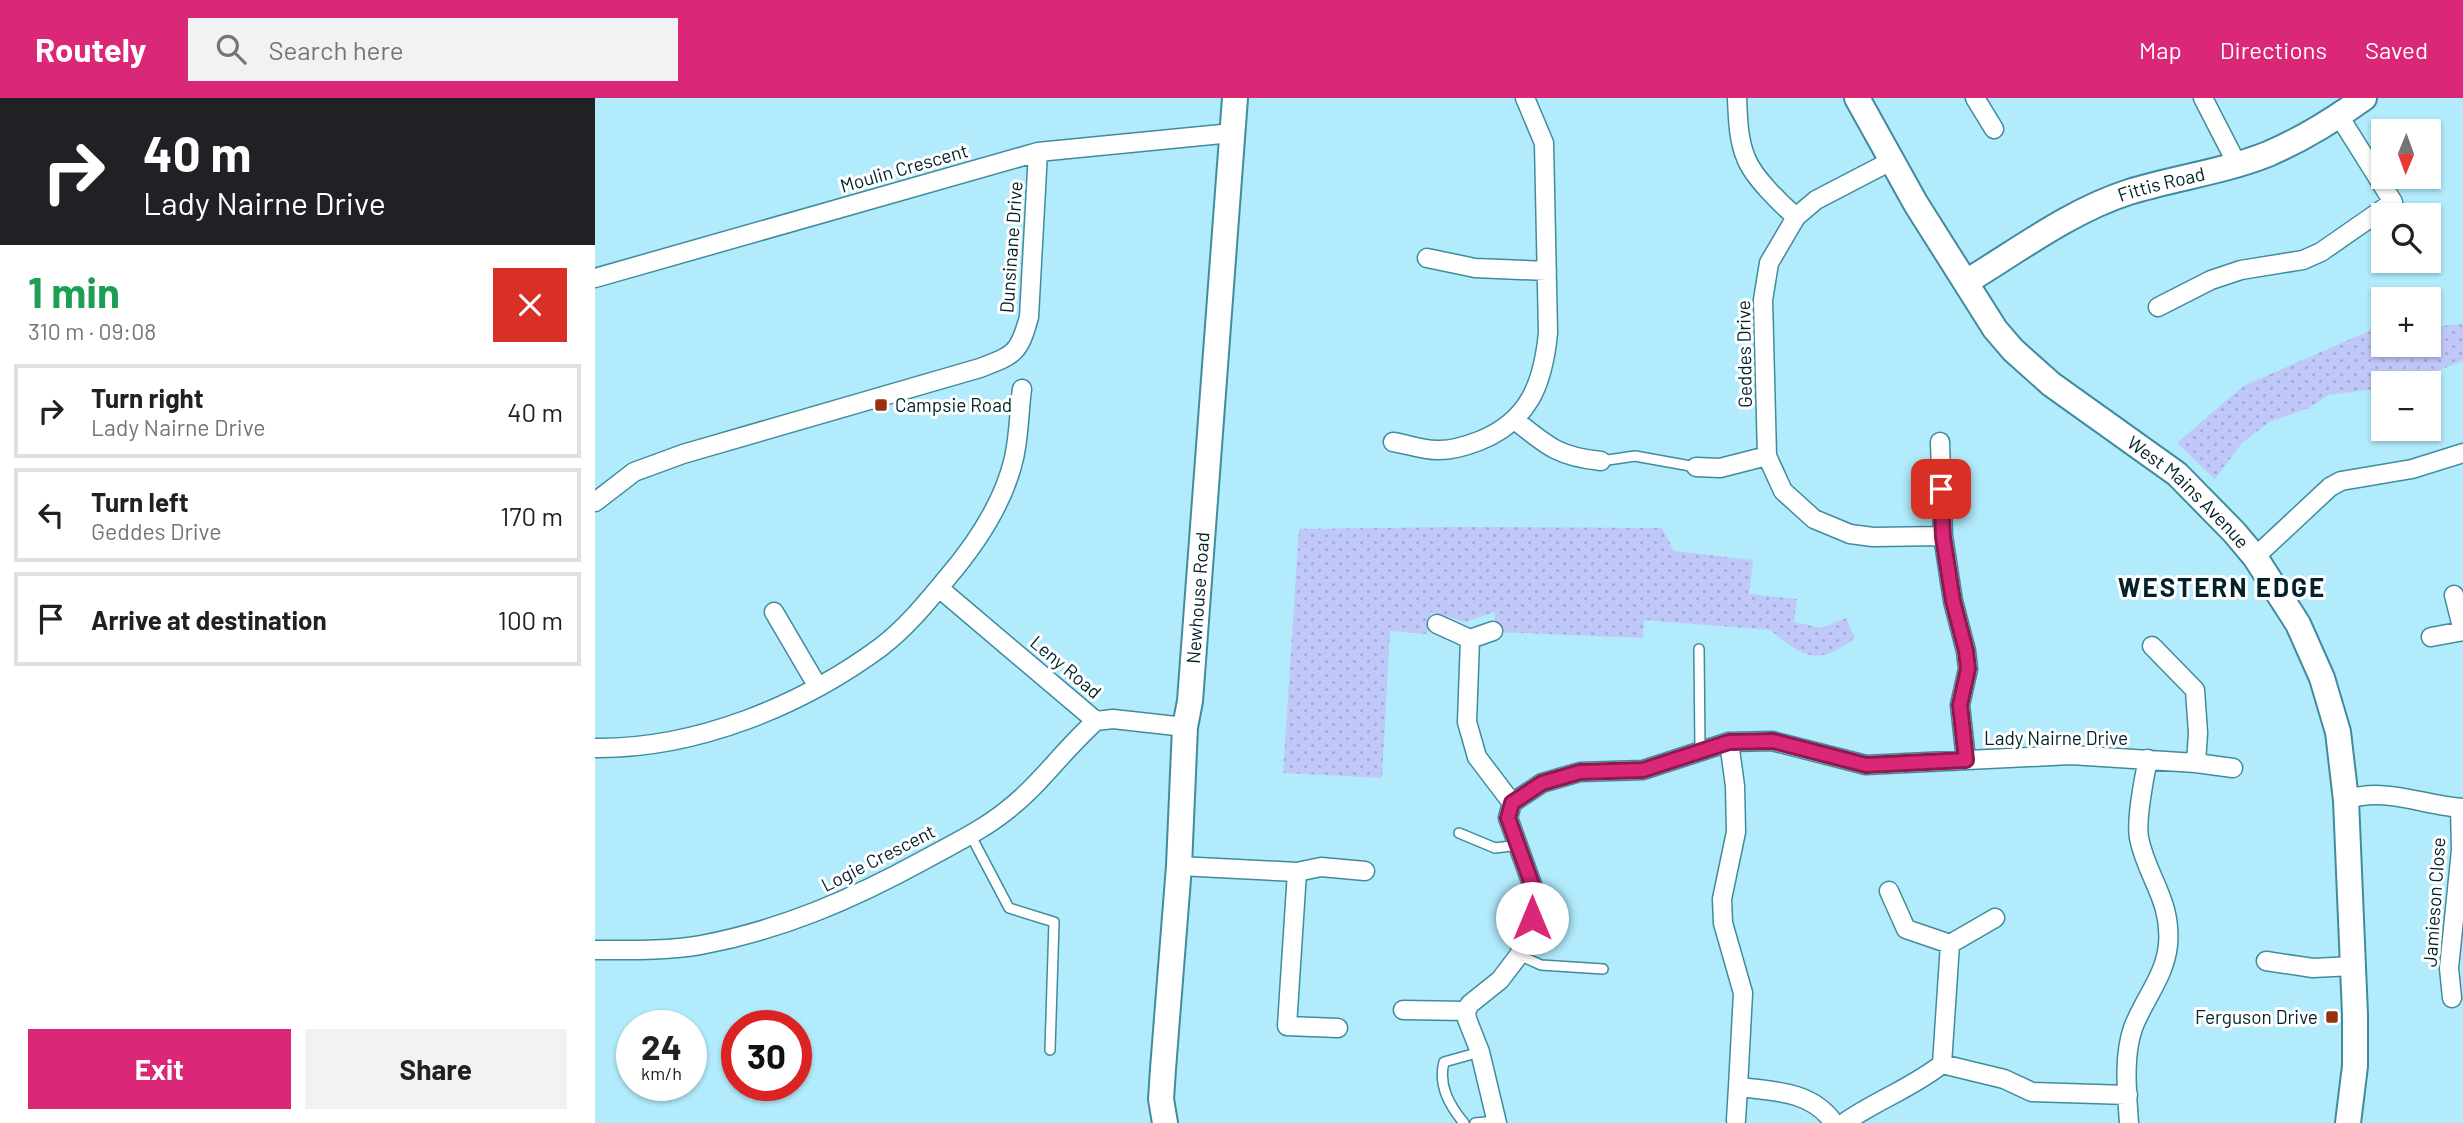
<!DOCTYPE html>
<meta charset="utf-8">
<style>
body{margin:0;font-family:Barlow,sans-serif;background:#f2f2f2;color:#202124;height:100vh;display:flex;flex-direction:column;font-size:26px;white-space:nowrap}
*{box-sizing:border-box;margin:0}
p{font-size:23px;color:#757577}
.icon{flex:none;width:38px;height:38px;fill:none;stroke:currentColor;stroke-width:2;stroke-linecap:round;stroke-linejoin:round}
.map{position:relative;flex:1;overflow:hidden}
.sheet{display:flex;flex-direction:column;background:#fff;width:595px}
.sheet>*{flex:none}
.guide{background:#202124;color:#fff;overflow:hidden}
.needle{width:46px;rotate:181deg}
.controls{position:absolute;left:1776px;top:21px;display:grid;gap:14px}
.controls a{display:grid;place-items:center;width:70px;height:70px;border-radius:0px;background:#fff;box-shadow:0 2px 5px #0004;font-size:35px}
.speed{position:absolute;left:21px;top:912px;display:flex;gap:14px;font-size:35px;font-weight:700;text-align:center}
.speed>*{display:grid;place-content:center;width:91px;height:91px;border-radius:50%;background:#fff;box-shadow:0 2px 5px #0004;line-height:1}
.speed small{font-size:18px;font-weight:400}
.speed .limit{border:10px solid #d22;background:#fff;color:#111}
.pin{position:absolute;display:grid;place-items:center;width:60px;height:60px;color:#fff;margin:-30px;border-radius:14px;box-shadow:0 4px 10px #0006}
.me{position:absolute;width:77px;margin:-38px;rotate:0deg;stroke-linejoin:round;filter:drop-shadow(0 0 5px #0008)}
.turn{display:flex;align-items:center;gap:24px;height:147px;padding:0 28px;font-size:32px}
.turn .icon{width:91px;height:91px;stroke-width:2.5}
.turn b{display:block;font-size:49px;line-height:60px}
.round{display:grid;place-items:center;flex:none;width:74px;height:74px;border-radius:0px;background:#f2f2f2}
.headline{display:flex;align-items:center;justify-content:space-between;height:119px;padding:0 28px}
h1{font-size:42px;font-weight:700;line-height:52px;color:#1e9e55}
.action{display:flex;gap:14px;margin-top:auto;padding:14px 28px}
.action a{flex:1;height:80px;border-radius:0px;background:#db2777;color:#fff;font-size:28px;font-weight:700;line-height:80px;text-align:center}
.action a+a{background:#f2f2f2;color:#202124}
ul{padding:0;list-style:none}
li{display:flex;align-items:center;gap:21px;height:94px;margin:0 14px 10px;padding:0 14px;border:4px solid #e0e0e0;border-radius:0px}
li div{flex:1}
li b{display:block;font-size:26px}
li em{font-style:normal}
header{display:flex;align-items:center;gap:42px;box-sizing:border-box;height:98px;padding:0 35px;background:#db2777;color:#fff}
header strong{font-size:33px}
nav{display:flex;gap:38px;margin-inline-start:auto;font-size:24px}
.search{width:490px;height:63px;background:#f2f2f2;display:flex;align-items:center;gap:18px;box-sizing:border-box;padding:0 24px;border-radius:0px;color:#757577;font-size:26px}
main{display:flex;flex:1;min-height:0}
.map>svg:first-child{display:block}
.grass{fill:url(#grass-dots)}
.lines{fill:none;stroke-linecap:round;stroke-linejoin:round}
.lane-casing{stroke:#418b9f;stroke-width:12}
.street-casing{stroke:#418b9f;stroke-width:21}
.secondary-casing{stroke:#418b9f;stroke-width:28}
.lane{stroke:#fff;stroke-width:9}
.street{stroke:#fff;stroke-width:18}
.secondary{stroke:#fff;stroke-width:24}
.route-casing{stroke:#8e194d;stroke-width:18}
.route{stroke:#db2777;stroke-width:12}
.poi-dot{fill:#98310c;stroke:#fff;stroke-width:2.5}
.labels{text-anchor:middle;stroke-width:6;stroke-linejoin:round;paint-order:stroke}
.street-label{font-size:19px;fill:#022129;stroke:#fff}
.poi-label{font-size:19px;fill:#022129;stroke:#fff;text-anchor:start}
.district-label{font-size:26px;font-weight:bold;letter-spacing:2px;fill:#022129;stroke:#fff}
</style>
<header>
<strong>Routely</strong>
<div class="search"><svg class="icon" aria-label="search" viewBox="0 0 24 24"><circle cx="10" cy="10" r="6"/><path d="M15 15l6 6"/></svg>Search here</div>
<nav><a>Map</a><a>Directions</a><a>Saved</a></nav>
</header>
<main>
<section class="sheet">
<div class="guide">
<div class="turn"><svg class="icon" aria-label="right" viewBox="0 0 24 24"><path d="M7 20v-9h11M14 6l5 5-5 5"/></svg><div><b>40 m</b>Lady Nairne Drive</div></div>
</div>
<div class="headline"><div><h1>1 min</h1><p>310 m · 09:08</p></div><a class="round" style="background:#d93025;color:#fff"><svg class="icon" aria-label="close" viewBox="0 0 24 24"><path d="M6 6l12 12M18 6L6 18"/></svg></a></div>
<ul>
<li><svg class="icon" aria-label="right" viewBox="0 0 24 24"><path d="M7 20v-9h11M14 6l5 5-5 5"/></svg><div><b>Turn right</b><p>Lady Nairne Drive</p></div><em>40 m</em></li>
<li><svg class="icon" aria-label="left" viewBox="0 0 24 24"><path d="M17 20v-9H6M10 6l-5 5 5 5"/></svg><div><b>Turn left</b><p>Geddes Drive</p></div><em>170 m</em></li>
<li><svg class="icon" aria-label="arrive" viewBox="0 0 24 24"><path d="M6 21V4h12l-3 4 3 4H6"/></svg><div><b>Arrive at destination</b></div><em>100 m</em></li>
</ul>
<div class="action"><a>Exit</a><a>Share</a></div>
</section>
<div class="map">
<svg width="1868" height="1025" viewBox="0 0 1868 1025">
<defs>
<pattern id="grass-dots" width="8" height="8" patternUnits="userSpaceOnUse" patternTransform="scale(1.75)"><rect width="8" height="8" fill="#c0c8f9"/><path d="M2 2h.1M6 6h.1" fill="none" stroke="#a3acd5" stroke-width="1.8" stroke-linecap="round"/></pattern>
</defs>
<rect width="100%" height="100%" fill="#b1ebfc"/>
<!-- grass -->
<path class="grass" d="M1868,226V263L1811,285H1788V290L1733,297L1714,310L1674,324L1647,345L1620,381L1582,345L1648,288L1772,234L1788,232V247H1834V229Z
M864,429L1067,430L1079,453L1158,462L1154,496L1202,501L1199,524L1227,530L1251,520L1260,540C1222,569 1210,560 1175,532L1049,522L1048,540L903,534L899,514L871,524L836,514L832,536L795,533L787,680L688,675L704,431Z"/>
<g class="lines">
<!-- lane casing -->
<g class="lane-casing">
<path id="lane" d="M1006,363L1040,358L1101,369
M1104,551L1105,652
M864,735L900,750L924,747
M375,736L414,810L459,824L455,952
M924,857L946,867L1008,871
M869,1025C854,1007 843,987 849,964L885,954
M880,1025L902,1023"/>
</g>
<!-- street casing -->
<g class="street-casing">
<path id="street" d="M1142,0C1143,20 1143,41 1151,60C1158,79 1186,106 1201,119
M1380,0L1399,31
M1608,0L1642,66
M1296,63L1221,102L1201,119L1174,165L1168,202L1172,358L1188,393L1219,421L1255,436L1278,439L1348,438L1358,503L1371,553L1373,571L1365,607L1371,662
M832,160L880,170L952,173
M0,180L443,54L637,35
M1563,209L1616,182L1646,172L1708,162L1726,154L1798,104L1744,18
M920,322C952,348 964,359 1006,363
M798,344C812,346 827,352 841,352C856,353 871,348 884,343C934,323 948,286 953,235L949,45L930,0
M1345,344L1348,438
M1101,369L1125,370L1172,358
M0,404L39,374L88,356L385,270C419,257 424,256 434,219L443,54
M1660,459L1735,389L1746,383L1817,371L1868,355
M344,490L501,623L518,621L590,629
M1859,497L1868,533
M179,514L223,589
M842,526L875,541
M898,533L875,541L872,624L882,659L917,705L913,720L938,789L937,820L924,857L905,882L875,906L871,913L872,921L885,954L902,1025
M1836,539L1868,533
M1134,644L1140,688L1141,734L1127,801L1128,825L1148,895L1143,989C1179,993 1217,993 1239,1025
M0,650C101,651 206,608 286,549C312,529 332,504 352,480C381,446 409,404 419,360C424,338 424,314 427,291
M1601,665L1638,670
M1751,702C1791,688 1829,708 1868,710
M917,705L947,685L985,674L1048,672L1134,644L1177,643L1271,667L1476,657L1601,665L1603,635L1600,592L1557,548
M584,768L702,774L726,769L770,773
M702,774L692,928L743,930
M1294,793L1311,831L1355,846L1400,820
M0,852C35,852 72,853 106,847C186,832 258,801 329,762C356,747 386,733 411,713C445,687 469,651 501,623
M1671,863L1718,870L1758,868
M1857,900L1854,870L1866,752L1865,710
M808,912L871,913
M1347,966L1355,846
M1141,1022L1143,989
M1249,1025C1280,1003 1317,990 1347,966L1409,981L1437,994L1533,997
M1534,1025C1532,995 1528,959 1538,930C1549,901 1570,878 1573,847C1577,802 1552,780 1544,740C1541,723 1549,680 1553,661"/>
</g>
<!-- secondary casing -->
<g class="secondary-casing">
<g id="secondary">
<path id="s1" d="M1262,0L1321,106L1400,231L1418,252L1456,286L1582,376L1639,434L1660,459L1703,526L1727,580L1743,634L1751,702L1760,917V968L1753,1025"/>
<path id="s2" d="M1371,184C1424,152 1475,113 1534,94C1579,80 1628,74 1673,56C1706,42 1740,21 1769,0"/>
<path id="s3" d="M570,1025L566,1001L568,971L584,768L590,629L595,603L640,0"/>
</g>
</g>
<!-- lane -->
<use href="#lane" class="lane"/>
<!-- street -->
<use href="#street" class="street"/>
<!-- secondary -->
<use href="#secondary" class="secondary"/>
</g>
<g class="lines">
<!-- route casing -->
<g class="route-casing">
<path id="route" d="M937,820L938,789L913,720L917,705L947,685L985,674L1048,672L1134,644L1178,643L1271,667L1371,662L1365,607L1373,571L1371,553L1358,503L1348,439L1346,391"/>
</g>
<!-- route -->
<use href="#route" class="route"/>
</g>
<!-- markers -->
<g class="poi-dot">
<rect x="279" y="300" width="14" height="14" rx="3.5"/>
<rect x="1730" y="912" width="14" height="14" rx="3.5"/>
</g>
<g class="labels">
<!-- street labels -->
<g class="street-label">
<text transform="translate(309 70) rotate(-16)" y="7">Moulin Crescent</text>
<text dy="7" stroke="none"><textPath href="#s2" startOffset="220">Fittis Road</textPath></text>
<text transform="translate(416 149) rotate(-86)" y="7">Dunsinane Drive</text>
<text transform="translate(1149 256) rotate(-91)" y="7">Geddes Drive</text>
<text dy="7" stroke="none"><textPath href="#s1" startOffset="523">West Mains Avenue</textPath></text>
<text dy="7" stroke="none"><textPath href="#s3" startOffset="527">Newhouse Road</textPath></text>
<text transform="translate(471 569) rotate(40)" y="7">Leny Road</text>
<text x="1461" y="647">Lady Nairne Drive</text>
<text transform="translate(283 760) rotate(-27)" y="7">Logie Crescent</text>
<text transform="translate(1839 804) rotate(-86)" y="7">Jamieson Close</text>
</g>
<!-- poi labels -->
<g class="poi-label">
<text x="300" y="314">Campsie Road</text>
<text x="1723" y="926" text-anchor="end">Ferguson Drive</text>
</g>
<!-- district labels -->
<g class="district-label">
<text x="1627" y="499">WESTERN EDGE</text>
</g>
</g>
</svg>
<div class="controls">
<a><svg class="needle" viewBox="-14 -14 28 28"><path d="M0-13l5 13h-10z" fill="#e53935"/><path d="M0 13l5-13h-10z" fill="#757577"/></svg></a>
<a><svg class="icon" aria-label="search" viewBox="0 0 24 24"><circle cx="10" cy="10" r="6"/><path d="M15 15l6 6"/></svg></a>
<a>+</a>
<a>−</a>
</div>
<div class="speed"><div>24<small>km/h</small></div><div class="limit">30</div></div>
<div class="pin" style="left:1346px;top:391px;background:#d93025"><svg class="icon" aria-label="arrive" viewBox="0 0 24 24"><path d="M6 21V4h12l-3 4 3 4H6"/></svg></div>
<svg class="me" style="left:937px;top:820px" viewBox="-20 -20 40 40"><circle r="19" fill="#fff"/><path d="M0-13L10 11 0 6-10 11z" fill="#db2777"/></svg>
</div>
</main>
